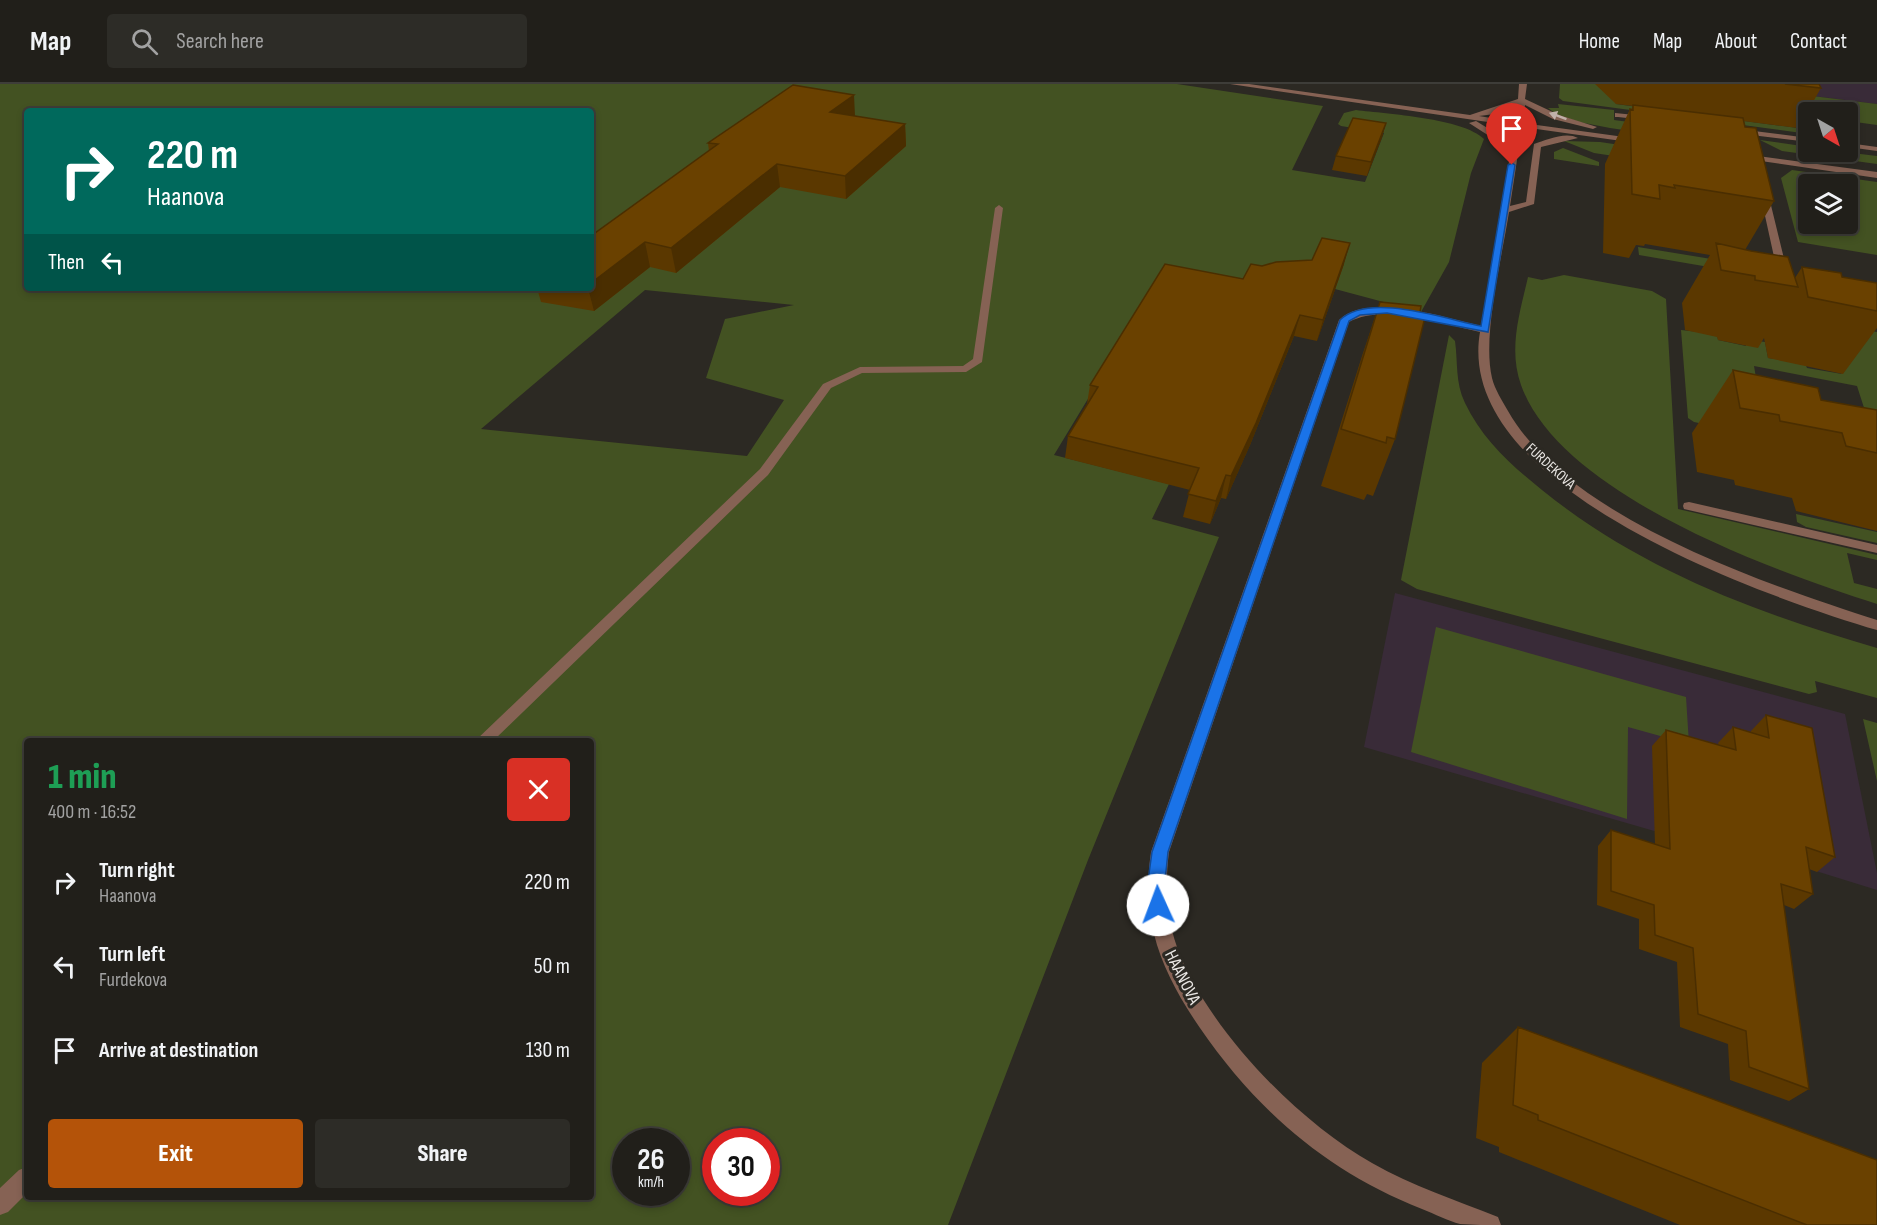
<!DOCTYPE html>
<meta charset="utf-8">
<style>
body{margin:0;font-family:"Sofia Sans Condensed",sans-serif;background:#2d2c27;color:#f1f3f6;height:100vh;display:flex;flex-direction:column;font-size:22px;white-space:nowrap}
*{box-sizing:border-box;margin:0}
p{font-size:20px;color:#a2a2a2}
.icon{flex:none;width:33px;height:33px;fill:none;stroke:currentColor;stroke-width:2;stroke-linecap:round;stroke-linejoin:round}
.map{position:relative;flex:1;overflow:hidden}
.details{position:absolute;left:24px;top:654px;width:570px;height:462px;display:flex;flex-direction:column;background:#211f1a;border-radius:6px;box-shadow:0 3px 9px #0003,0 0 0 2px #3e3d39}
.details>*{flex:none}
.top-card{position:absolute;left:24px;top:24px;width:570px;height:183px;border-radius:6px;box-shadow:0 3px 9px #0003,0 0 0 2px #3e3d39;background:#00695c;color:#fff;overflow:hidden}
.needle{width:39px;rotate:141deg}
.tools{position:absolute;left:1798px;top:18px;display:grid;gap:12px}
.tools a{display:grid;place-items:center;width:60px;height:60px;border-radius:6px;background:#211f1a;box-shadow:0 3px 9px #0003,0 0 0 2px #3e3d39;font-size:30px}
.speed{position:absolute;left:612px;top:1044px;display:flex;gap:12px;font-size:30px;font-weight:700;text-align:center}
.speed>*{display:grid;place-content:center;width:78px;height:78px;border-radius:50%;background:#211f1a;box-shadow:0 3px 9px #0003,0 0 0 2px #3e3d39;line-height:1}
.speed small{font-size:15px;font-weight:400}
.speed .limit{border:9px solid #d22;background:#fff;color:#111}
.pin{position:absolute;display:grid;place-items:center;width:51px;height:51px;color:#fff;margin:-62px -26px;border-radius:50% 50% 50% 0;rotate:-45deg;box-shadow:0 0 6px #0007}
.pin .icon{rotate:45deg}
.me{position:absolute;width:66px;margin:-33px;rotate:358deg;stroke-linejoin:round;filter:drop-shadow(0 0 4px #0008)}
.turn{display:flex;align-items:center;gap:21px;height:126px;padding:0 24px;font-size:27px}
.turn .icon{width:78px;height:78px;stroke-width:2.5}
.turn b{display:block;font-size:42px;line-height:51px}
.then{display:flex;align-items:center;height:57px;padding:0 24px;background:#0003;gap:12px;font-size:22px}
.round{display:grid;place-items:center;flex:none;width:63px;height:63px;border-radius:6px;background:#2d2c27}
.summary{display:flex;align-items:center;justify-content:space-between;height:102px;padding:0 24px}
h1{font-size:36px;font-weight:800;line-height:45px;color:#1e9e55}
.button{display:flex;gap:12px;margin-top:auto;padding:12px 24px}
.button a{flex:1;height:69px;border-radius:6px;background:#b45309;color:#fff;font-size:24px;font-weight:800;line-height:69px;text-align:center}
.button a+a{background:#2d2c27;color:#f1f3f6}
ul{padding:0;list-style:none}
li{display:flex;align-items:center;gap:18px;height:84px;padding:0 24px}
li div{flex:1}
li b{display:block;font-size:22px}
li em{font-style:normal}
header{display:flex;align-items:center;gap:36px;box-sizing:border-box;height:84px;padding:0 30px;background:#211f1a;border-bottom:2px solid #3e3d39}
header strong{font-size:28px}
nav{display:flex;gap:33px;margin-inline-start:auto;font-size:21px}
.search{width:420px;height:54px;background:#2d2c27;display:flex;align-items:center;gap:15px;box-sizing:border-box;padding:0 21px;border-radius:6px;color:#a2a2a2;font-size:22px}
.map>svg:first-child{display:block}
.education{fill:#392b38}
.green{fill:#435222;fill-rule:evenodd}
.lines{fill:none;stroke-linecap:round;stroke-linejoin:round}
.minor{fill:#866254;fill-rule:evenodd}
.wall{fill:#5b3800}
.shaded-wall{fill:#4a2e00}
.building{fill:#6a4100;stroke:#4a2e00;stroke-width:1.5}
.oneway{fill:#c1b1aa}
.route{fill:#1a73e8;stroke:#114b97;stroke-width:1.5}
.labels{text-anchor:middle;stroke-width:6;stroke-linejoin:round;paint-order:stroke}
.far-street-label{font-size:15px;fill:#e9e6e3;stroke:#2c2923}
.street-label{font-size:18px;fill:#e9e6e3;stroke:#2c2923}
</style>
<header>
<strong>Map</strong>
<div class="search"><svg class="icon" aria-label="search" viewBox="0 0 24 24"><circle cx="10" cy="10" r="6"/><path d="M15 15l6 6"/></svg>Search here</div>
<nav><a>Home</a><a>Map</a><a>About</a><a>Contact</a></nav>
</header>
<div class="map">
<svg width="1877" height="1141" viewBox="0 0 1877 1141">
<rect width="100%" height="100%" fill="#2c2923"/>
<!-- education -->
<path class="education" d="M1723,0H1877V20L1788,9Z
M1395,509L1845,630L1877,789V806L1706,753V762L1364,663Z"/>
<!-- green -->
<path class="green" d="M0,0H1177L1323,22L1292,86L1365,98L1384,49L1341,42L1338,40L1344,29L1356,26C1387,30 1463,34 1484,55L1471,89L1449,178L1421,228L1335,205L1158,199L1054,371L1169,400L1152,435L1219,453L1088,776L948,1141H0ZM27,27H591V204H27ZM645,206L794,221L725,235L706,294L784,316L747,372L481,345ZM27,657H591V1113H27ZM626,1058H676V1108H626ZM716,1058H766V1108H716Z
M1560,0H1609L1616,20L1798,44L1799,47L1807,48V45H1809V50L1563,17L1559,14Z
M1788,9L1877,20V41L1848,37V28H1809V32L1728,21Z
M1558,20L1614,26V36L1734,52L1712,59L1610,44L1579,38L1556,30L1548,24H1559Z
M1760,56L1809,63V68H1844L1877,72V80L1782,67Z
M1564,57L1600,58L1714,75L1746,92L1594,69Z
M1563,64L1599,78V82L1554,75V68Z
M1792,86L1877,98V171L1798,158L1781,94ZM1809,100H1848V140H1809Z
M1638,163L1742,180L1744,189L1639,171Z
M1564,191L1652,207L1666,215L1678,425L1877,471V476L1847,469L1854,499L1877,505V520C1774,487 1560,411 1521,301C1508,265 1520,228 1528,193L1542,196Z
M1774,230L1877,248V359L1875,358L1857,302L1754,282L1766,351L1791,358L1694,338L1688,334L1681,246L1717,250L1718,256L1746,262V255L1765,258L1768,274L1805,279L1807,284L1842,290Z
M1449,251L1455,257C1458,278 1455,298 1465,319C1482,355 1512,382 1542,406C1641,486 1757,529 1877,564V614L1815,597L1817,608L1809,610L1417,505L1401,496Z
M1796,430L1877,448V459L1806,443L1797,438Z
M1436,543L1686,613L1689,660L1628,643L1627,735L1411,668Z
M1863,635L1877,639V697Z"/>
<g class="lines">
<!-- minor -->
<path class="minor" d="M1230,0H1249L1470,31L1518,15L1519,0H1527L1525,15L1559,31L1597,43L1593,45L1553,35L1525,21L1523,39L1639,55L1640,57L1636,59L1522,43L1510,122L1526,118L1534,60C1546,56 1566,47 1578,54L1541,63L1534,120L1509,128C1502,174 1482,251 1492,294C1495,306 1502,316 1508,327C1570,435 1763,499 1877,536V546C1762,512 1453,404 1480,248C1442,240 1384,219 1349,238L1169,768C1165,799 1166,832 1177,863C1207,944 1297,1037 1372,1079C1412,1102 1456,1116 1498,1133L1501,1141C1489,1141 1473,1141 1460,1140C1448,1137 1435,1130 1422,1125C1328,1088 1257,1027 1200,944C1180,915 1162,883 1154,850C1147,823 1147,795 1151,768L1339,236C1368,208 1445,234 1481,242L1511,66L1469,39L1476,37L1512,59L1515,42ZM1517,20L1515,38L1479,32L1495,30Z
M1615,29L1645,32L1649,34L1645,36L1618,33H1615Z
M1738,45L1809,54V58L1735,49V45Z
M1848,59L1877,63V67L1848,63Z
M1743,70L1877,88V94L1740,74L1739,72Z
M1764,106L1768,109L1788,191L1783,194L1778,191L1760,109Z
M999,121L1003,124L982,278L966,288L862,289L831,304L768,391L493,657H475L760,385L823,300L860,283L963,282L973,275L995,124Z
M1689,418L1877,461V469L1684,425L1683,422L1684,419Z
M27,1083V1109L8,1128L0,1131V1104L19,1086Z"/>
</g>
<!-- wall -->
<path class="wall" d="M1595,0H1819L1821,4L1798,44L1743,37L1745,43L1774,117L1745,166L1795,194L1802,183L1842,193L1877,199V244L1843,290L1768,274L1764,254L1758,264L1718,256L1717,253L1685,246L1682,219L1710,171L1645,160L1644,162L1636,161L1629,174L1603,169L1605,80L1630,25L1631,26L1633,22L1616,20Z
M855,32L905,40L906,62L846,115L780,103L676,189L650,183L594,227L541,218L537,204H591L709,67L708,59Z
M1386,39L1382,53L1367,92L1332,86L1336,72Z
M1344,180L1317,257L1294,252L1250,361L1226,415L1221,414L1210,440L1183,433L1190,406L1065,374L1068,352L1087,320L1090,301L1262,182Z
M1380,218L1395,355L1373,412L1367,410L1364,416L1321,402L1362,272Z
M1733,286L1821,316L1877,326V447L1796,427L1792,414L1735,401L1734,396L1697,388L1692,349Z
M1766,631L1835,773L1817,788L1809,785L1813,810L1794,825L1784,821L1809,1005L1789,1017L1730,996L1728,960L1680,943L1677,878L1639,865V835L1597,821L1598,762L1611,746L1655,760L1652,662L1666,646L1719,661L1718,659L1733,643L1751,648V647Z
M1518,943L1877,1141H1680L1499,1068V1063L1476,1054L1482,979Z"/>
<!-- shaded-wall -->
<path class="shaded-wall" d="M854,11L855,32L830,28Z
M1386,39L1382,53L1367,92L1371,78Z
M905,40L906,62L846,115L845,92Z
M777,80L780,103L676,189L671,164Z
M645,158L650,183L594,227L588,204H591V199Z
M1350,159L1344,180L1317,257L1323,236Z
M1300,231L1294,252L1250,361L1226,415L1231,392Z
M1226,391L1221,414L1210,440L1216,417Z"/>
<!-- building -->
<path class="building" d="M1785,0H1819L1821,4Z
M793,1L854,11L830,28L905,40L845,92L777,80L671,164L645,158L591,199V152L718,60L708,59Z
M1633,21L1743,34L1745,43L1756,44L1774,117L1674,101L1675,104L1659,101L1660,115L1632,110L1630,25L1633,26Z
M1353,34L1386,39L1371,78L1336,72Z
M1322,154L1350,159L1323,236L1300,231L1256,339L1231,392L1226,391L1216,417L1188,410L1199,384L1068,352L1098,303L1090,301L1165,180L1243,195L1251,180L1262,182L1276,178L1312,176Z
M1716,159L1751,167L1788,173L1798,203L1755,196V192L1721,186Z
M1802,183L1841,189L1842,193L1877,199V227L1808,213Z
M1380,218L1421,222L1420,228L1426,229L1395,355L1387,353L1386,359L1341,345Z
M1733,286L1818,304L1821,316L1877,326V369L1846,362L1842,349L1780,337L1779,331L1740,324Z
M1766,631L1812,644L1835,773L1806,763L1813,810L1781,800L1809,1005L1749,983L1746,947L1698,930L1693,864L1655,851L1654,821L1611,807V746L1670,765L1666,646L1736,666L1733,643L1769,654Z
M1518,943L1877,1076V1141H1807L1538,1036V1031L1513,1021Z"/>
<!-- one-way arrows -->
<defs><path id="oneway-solid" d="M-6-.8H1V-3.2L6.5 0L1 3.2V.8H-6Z" transform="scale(1.5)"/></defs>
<use class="oneway" href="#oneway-solid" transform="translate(1558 32) rotate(-160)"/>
<!-- route -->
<path class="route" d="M1512,79L1515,81L1488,248L1387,229L1360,231L1349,237L1168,768L1165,797L1166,821L1164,827L1158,829L1152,827L1148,797L1152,768L1340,236C1369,208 1445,235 1481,242L1508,81Z"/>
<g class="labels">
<!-- far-street labels -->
<g class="far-street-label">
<text transform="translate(1551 382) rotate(42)" y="5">FURDEKOVA</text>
</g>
<!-- street labels -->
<g class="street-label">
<text transform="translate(1183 893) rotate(63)" y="6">HAANOVA</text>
</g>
</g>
</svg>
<div class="tools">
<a><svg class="needle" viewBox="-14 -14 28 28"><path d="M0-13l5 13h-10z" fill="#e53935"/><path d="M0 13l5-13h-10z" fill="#a2a2a2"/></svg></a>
<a><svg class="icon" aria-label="layers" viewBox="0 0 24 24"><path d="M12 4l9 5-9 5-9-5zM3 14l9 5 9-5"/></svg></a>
</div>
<div class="speed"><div>26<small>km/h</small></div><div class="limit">30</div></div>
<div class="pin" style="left:1512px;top:81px;background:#d93025"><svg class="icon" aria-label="arrive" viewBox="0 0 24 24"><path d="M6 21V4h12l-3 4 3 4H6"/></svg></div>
<svg class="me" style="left:1158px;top:821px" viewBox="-20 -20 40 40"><circle r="19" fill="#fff"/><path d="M0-13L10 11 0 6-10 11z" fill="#1a73e8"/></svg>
<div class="top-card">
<div class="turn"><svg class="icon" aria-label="right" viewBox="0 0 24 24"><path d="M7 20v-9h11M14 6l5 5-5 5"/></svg><div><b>220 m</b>Haanova</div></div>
<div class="then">Then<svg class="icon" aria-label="left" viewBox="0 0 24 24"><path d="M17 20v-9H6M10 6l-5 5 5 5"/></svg></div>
</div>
<section class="details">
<div class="summary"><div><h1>1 min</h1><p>400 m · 16:52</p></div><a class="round" style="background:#d93025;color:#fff"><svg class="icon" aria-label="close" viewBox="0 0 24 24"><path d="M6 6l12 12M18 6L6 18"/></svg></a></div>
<ul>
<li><svg class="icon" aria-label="right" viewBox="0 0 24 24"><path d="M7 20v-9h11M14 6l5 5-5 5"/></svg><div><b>Turn right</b><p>Haanova</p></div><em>220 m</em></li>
<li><svg class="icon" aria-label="left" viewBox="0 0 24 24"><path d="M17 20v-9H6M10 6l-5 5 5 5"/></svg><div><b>Turn left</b><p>Furdekova</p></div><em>50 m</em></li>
<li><svg class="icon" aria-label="arrive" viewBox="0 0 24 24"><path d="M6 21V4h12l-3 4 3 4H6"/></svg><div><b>Arrive at destination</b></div><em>130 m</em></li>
</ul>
<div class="button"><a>Exit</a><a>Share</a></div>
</section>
</div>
